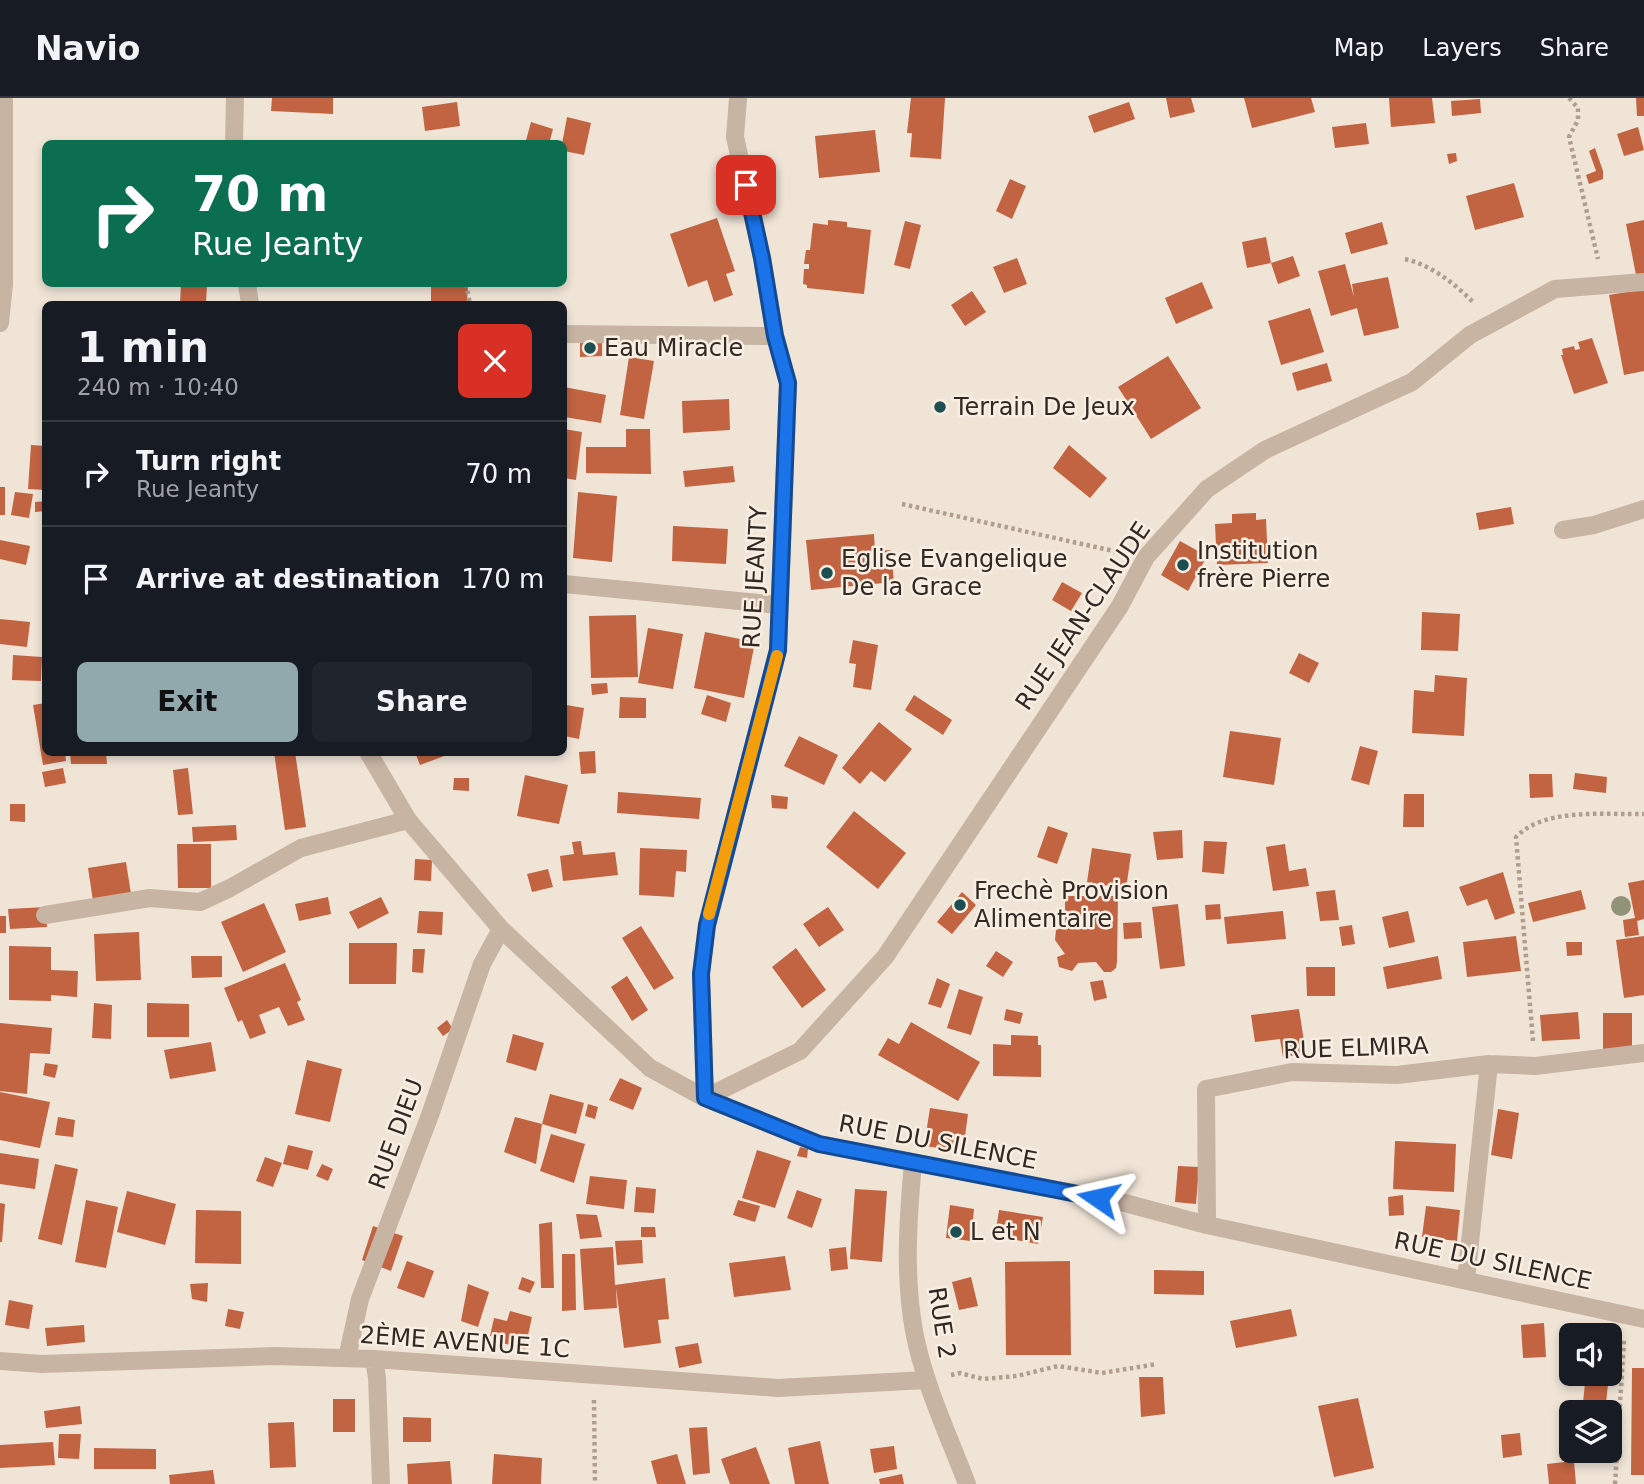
<!DOCTYPE html>
<meta charset="utf-8">
<style>
body{margin:0;font-family:"DejaVu Sans",sans-serif;background:#20242c;color:#f1f3f6;height:100vh;display:flex;flex-direction:column;font-size:26px;white-space:nowrap}
*{box-sizing:border-box;margin:0}
p{font-size:23px;color:#9ea1a6}
.icon{flex:none;width:38px;height:38px;fill:none;stroke:currentColor;stroke-width:2;stroke-linecap:round;stroke-linejoin:round}
.map{position:relative;flex:1;overflow:hidden}
.sheet{position:absolute;left:42px;top:203px;width:525px;height:455px;display:flex;flex-direction:column;background:#171b24;border-radius:10px;box-shadow:0 4px 10px #0003}
.sheet>*{flex:none}
.guide{position:absolute;left:42px;top:42px;width:525px;height:147px;border-radius:10px;box-shadow:0 4px 10px #0003;background:#0b6e4f;color:#fff;overflow:hidden}
.controls{position:absolute;left:1559px;top:1225px;display:grid;gap:14px}
.controls a{display:grid;place-items:center;width:63px;height:63px;border-radius:10px;background:#171b24;box-shadow:0 4px 10px #0003;font-size:35px}
.pin{position:absolute;display:grid;place-items:center;width:60px;height:60px;color:#fff;margin:-30px;border-radius:14px;box-shadow:0 4px 10px #0006}
.me{position:absolute;width:77px;margin:-38px;rotate:281deg;stroke-linejoin:round;filter:drop-shadow(0 0 5px #0008)}
.turn{display:flex;align-items:center;gap:24px;height:147px;padding:0 35px;font-size:32px}
.turn .icon{width:91px;height:91px;stroke-width:2.5}
.turn b{display:block;font-size:49px;line-height:60px}
.round{display:grid;place-items:center;flex:none;width:74px;height:74px;border-radius:10px;background:#20242c}
.head{display:flex;align-items:center;justify-content:space-between;height:119px;padding:0 35px}
h1{font-size:42px;font-weight:700;line-height:52px}
.cta{display:flex;gap:14px;margin-top:auto;padding:14px 35px}
.cta a{flex:1;height:80px;border-radius:10px;background:#91a9ac;color:#111;font-size:28px;font-weight:700;line-height:80px;text-align:center}
.cta a+a{background:#20242c;color:#f1f3f6}
ul{padding:0;list-style:none}
li{display:flex;align-items:center;gap:21px;height:105px;padding:0 35px;border-top:2px solid #363941}
li div{flex:1}
li b{display:block;font-size:26px}
li em{font-style:normal}
header{display:flex;align-items:center;gap:42px;box-sizing:border-box;height:98px;padding:0 35px;background:#171b24;border-bottom:2px solid #363941}
header strong{font-size:33px}
nav{display:flex;gap:38px;margin-inline-start:auto;font-size:24px}
.map>svg:first-child{display:block}
.building{fill:#c26342}
.lines{fill:none;stroke-linecap:round;stroke-linejoin:round}
.path{stroke:#b29e8e;stroke-width:4.5;stroke-dasharray:3.5 3.5;stroke-linecap:butt}
.service{stroke:#c7b4a3;stroke-width:18}
.minor{stroke:#c7b4a3;stroke-width:18}
.tree{fill:#909378}
.route-casing{stroke:#114b97;stroke-width:18}
.route{stroke:#1a73e8;stroke-width:12}
.slow{stroke:#f59e0b;stroke-width:12}
.poi-dot{fill:#1c4e52;stroke:#f8eee2;stroke-width:2.5}
.labels{text-anchor:middle;stroke-width:5;stroke-linejoin:round;paint-order:stroke}
.poi-label{font-size:24px;fill:#322925;stroke:#f8eee2;text-anchor:start}
.street-label{font-size:24px;fill:#322925;stroke:#f8eee2}
</style>
<header>
<strong>Navio</strong>
<nav><a>Map</a><a>Layers</a><a>Share</a></nav>
</header>
<div class="map">
<svg width="1644" height="1386" viewBox="0 0 1644 1386">
<rect width="100%" height="100%" fill="#f0e4d7"/>
<!-- building -->
<path class="building" d="M272,0H333V16L271,13Z
M911,0H945L941,61L910,59L912,35H907Z
M1166,0H1191L1195,14L1170,20Z
M1244,0H1311L1315,14L1252,30Z
M1389,0H1432L1435,25L1391,29Z
M1636,0H1644V18H1637Z
M1480,1L1481,15L1452,18L1451,3Z
M457,4L460,28L425,33L422,9Z
M1129,4L1135,21L1094,35L1088,18Z
M567,19L591,25L584,57L564,53L562,46Z
M531,24L553,31L549,46H525Z
M1366,25L1369,46L1335,50L1332,29Z
M1638,29L1644,52L1624,58L1617,36Z
M875,32L880,74L819,80L815,38Z
M1595,50L1603,73V81L1589,86L1586,77L1596,73L1589,53Z
M1456,55L1457,63L1449,66L1447,56Z
M1010,81L1026,88L1012,121L996,113Z
M1514,85L1524,119L1475,132L1466,98Z
M717,120L735,173L726,176L733,197L714,204L707,182L688,189L670,136Z
M828,122L847,124V129L871,132L864,196L807,190V187L803,186L804,171H809V166H804L806,152H810L813,125L828,127Z
M1644,122V180L1637,182L1626,126Z
M905,123L921,127L910,171L894,167Z
M1382,124L1388,146L1351,156L1345,135Z
M1266,139L1271,165L1247,170L1242,144Z
M1293,158L1300,178L1278,186L1271,165Z
M1017,160L1027,186L1004,195L993,169Z
M1345,166L1354,199L1352,186L1388,179L1399,230L1364,238L1357,210L1331,218L1318,173Z
M1202,184L1213,210L1176,226L1165,200Z
M181,186H207L206,206H180Z
M431,186H468L467,206H431Z
M1644,191V273L1624,277L1609,197Z
M972,193L986,214L965,228L951,207Z
M1310,210L1324,254L1281,267L1268,223Z
M1592,240L1608,285L1574,296L1561,257H1563L1562,251L1574,248L1575,252L1580,251L1578,244Z
M580,243H602V258L580,259Z
M1168,258L1201,310L1151,341L1118,289Z
M629,259L654,263L644,321L620,317Z
M1327,265L1332,283L1297,293L1292,275Z
M564,289L606,297L601,325L564,319Z
M729,301L730,332L683,335L682,303Z
M564,331L582,334L576,382L564,380Z
M626,331H650L651,376L586,375V349H626Z
M31,347L46,348V392L28,391Z
M1069,347L1107,380L1090,400L1053,370Z
M733,368L735,384L685,389L683,373Z
M0,389H5V417H0Z
M15,394L33,396L29,420L11,417Z
M578,394L617,398L612,464L573,460Z
M46,403V413L35,414V404Z
M1511,409L1514,426L1479,432L1476,415Z
M1256,415V422L1266,421L1268,465L1217,467L1215,426L1232,425V416Z
M673,428L728,431L726,466L672,463Z
M874,436L875,453L891,452L894,484L811,492L806,442Z
M0,442L30,448L26,467L0,461Z
M1180,443L1207,458L1188,493L1161,477Z
M1062,484L1082,495L1071,513L1052,502Z
M1422,514L1460,516L1458,553L1421,552Z
M636,517L638,579L591,580L589,518Z
M0,521L30,524L27,549L0,546Z
M648,530L683,536L673,591L638,585Z
M705,534L755,544L744,600L694,590Z
M853,542L878,547L871,592L853,589L856,566L849,565Z
M1299,555L1319,565L1309,585L1289,575Z
M13,557L42,559L41,583L12,582Z
M1435,577L1467,580L1464,638L1412,635L1414,592L1434,594Z
M607,585L608,595L592,597L591,586Z
M707,597L731,605L726,624L701,616Z
M914,597L952,622L943,637L905,612Z
M620,599L646,600V620H619Z
M46,605V654H65L66,663L43,667L33,607Z
M566,607L584,610L579,641L564,638Z
M879,624L912,651L885,684L871,673L860,686L842,670Z
M1230,633L1281,640L1274,687L1223,679Z
M799,638L838,657L824,687L784,668Z
M1360,648L1378,653L1369,687L1351,682Z
M595,653L596,675L581,676L579,654Z
M70,654H106L107,666H71Z
M274,654H295L306,729L285,732Z
M422,654H446L447,657L420,667L416,657Z
M63,670L66,685L45,689L42,674Z
M188,670L193,716L178,717L173,672Z
M1575,675L1607,679L1606,695L1573,691Z
M1529,676H1552L1553,699L1530,700Z
M525,677L568,687L559,726L517,718Z
M454,680H469V693L453,692Z
M618,694L701,700L699,721L617,715Z
M1404,696H1424V729H1403Z
M771,697L788,699L787,711L772,710Z
M10,706H25V724L10,723Z
M854,713L906,755L878,791L826,749Z
M236,727L237,742L193,744L192,729Z
M1048,728L1068,735L1057,766L1037,759Z
M1182,732L1183,760L1157,762L1153,734Z
M581,743L583,757L615,754L618,777L563,783L560,758L574,756L572,744Z
M1204,743L1227,744L1224,776L1202,774Z
M177,746H211V790H178Z
M1285,746L1289,773L1306,770L1309,788L1273,793L1266,749Z
M640,750L687,752L686,774L676,773L674,799L639,797Z
M1092,750L1131,756L1126,791L1087,784Z
M415,761L432,762L431,783L414,782Z
M126,764L131,796L93,803L88,770Z
M548,771L553,789L532,794L527,776Z
M1503,774L1515,815L1495,822L1487,801L1467,808L1459,789Z
M1644,782V821L1637,823L1639,837L1625,839L1623,822L1635,820L1628,785Z
M1335,792L1339,822L1320,823L1316,794Z
M1581,792L1586,811L1533,824L1528,805Z
M962,794L976,807L952,836L937,824Z
M1065,798H1118L1117,864L1116,870L1111,874H1104L1096,864L1078,865L1072,873L1059,869L1057,859L1065,856L1055,842L1056,832L1065,829Z
M328,799L331,816L299,823L295,806Z
M381,799L389,815L358,831L349,814Z
M264,805L286,854L243,874L221,824Z
M1178,806L1185,868L1160,871L1152,809Z
M1220,806L1221,821L1206,822L1205,807Z
M46,809L47,829L10,831L8,811Z
M828,809L844,832L819,849L803,826Z
M419,813L443,814L442,837L417,835Z
M1283,813L1286,841L1227,846L1224,819Z
M1408,813L1415,844L1389,850L1382,819Z
M0,818H6V835H0Z
M1141,824L1142,840L1124,841L1123,825Z
M1352,827L1355,846L1342,848L1339,829Z
M641,828L674,880L654,892L622,840Z
M139,834L141,882L96,883L94,836Z
M1516,838L1521,873L1467,879L1463,844Z
M1644,838V897L1624,900L1616,842Z
M1566,844H1582V857L1567,858Z
M349,845H397L396,886H349Z
M9,848L51,849V872L78,873L77,899L51,897V903L9,902Z
M796,850L826,892L802,910L772,869Z
M413,851H425L423,875L412,874Z
M996,853L1013,864L1003,879L986,868Z
M191,858H222V879L192,880Z
M1438,858L1442,881L1387,891L1383,869Z
M285,865L301,902L297,904L305,922L288,928L279,909L259,917L266,935L250,941L242,922L238,924L224,890Z
M1306,869H1335V898H1307Z
M627,878L648,912L632,923L611,889Z
M937,880L950,886L941,910L928,906Z
M1103,882L1107,900L1094,903L1090,884Z
M959,891L983,899L971,937L947,930Z
M94,905L112,907L111,941L92,940Z
M147,905L189,906V939H147Z
M1006,911L1023,915L1020,926L1004,922Z
M1299,911L1306,956L1283,959L1280,941L1255,944L1251,917Z
M1578,914L1580,941L1542,943L1540,917Z
M1603,915H1632V950L1603,951Z
M447,922L453,931L443,938L437,930Z
M911,924L980,964L958,1003L878,957L888,940L899,946Z
M0,925L52,930L50,956L30,955L27,996L0,993Z
M513,936L544,945L536,973L506,964Z
M1011,937L1038,938V947H1041V979L993,978V946L1011,947Z
M211,944L216,973L170,981L164,952Z
M307,962L342,971L330,1024L295,1016Z
M45,965L58,967L55,980L43,977Z
M620,980L642,990L633,1012L609,1002Z
M0,994L50,1004L40,1050L0,1042Z
M550,996L584,1005L576,1036L542,1026Z
M588,1006L598,1009L595,1021L585,1018Z
M930,1010L968,1016L963,1053L924,1048Z
M1498,1011L1519,1015L1512,1061L1491,1057Z
M58,1019L75,1022L73,1039L55,1037Z
M515,1019L542,1026L536,1066L504,1054Z
M551,1036L585,1046L574,1085L540,1073Z
M1395,1043L1456,1046L1454,1094L1393,1091Z
M288,1047L313,1053L308,1072L283,1066Z
M800,1049L808,1051L807,1060L797,1058Z
M757,1052L791,1063L775,1110L742,1100Z
M0,1055L39,1061L35,1091L0,1086Z
M265,1059L282,1065L273,1089L256,1083Z
M55,1066L78,1071L62,1147L38,1141Z
M322,1066L333,1071L328,1083L316,1078Z
M1178,1068L1199,1069L1196,1106L1175,1104Z
M590,1078L627,1082L624,1111L586,1106Z
M636,1089L656,1091L654,1115L634,1114Z
M855,1091L887,1093L882,1164L850,1161Z
M797,1092L822,1101L812,1130L787,1120Z
M127,1093L176,1106L165,1147L117,1134Z
M1403,1097L1404,1117L1389,1118L1388,1099Z
M86,1102L118,1109L106,1170L75,1164Z
M738,1102L760,1108L755,1124L733,1117Z
M0,1105L5,1106L2,1144H0Z
M950,1107L974,1111L971,1143L946,1140Z
M1426,1108L1460,1112L1457,1143L1422,1139Z
M196,1112L241,1113V1166L195,1165Z
M999,1112L1043,1119L1038,1146L995,1138Z
M576,1116L597,1117L602,1139L580,1141Z
M552,1124L554,1190H541L539,1126Z
M373,1128L403,1138L391,1173L362,1162Z
M641,1129H655L656,1139H641Z
M642,1142L643,1165L617,1167L615,1143Z
M613,1149L615,1187L665,1180L669,1221L658,1222L661,1245L624,1250L616,1190L617,1210L584,1212L580,1151Z
M846,1149L848,1171L831,1173L829,1151Z
M562,1156H575L576,1212L562,1213Z
M785,1158L791,1192L734,1199L729,1165Z
M407,1163L434,1173L424,1200L397,1190Z
M1070,1163L1071,1257H1006L1005,1164Z
M1154,1172L1204,1173V1197L1154,1196Z
M522,1179L535,1184L530,1195L518,1191Z
M971,1179L978,1208L959,1212L952,1184Z
M208,1185L207,1204L192,1201L190,1186Z
M468,1186L489,1194L478,1229L461,1223Z
M9,1202L33,1207L29,1231L5,1227Z
M228,1211L244,1214L240,1231L225,1228Z
M1291,1211L1297,1238L1236,1250L1230,1223Z
M510,1213L532,1219L525,1251L502,1245L503,1241L490,1238L494,1220L507,1223Z
M1544,1225L1546,1259L1523,1260L1521,1227Z
M84,1227L85,1244L47,1248L45,1230Z
M698,1245L702,1265L679,1270L675,1249Z
M1632,1270H1644V1377H1631Z
M1586,1276H1609L1606,1306L1583,1304Z
M1139,1279H1163L1165,1316L1141,1319Z
M1358,1300L1374,1370L1334,1379L1318,1308Z
M333,1301H355V1334H333Z
M80,1308L82,1326L46,1330L44,1313Z
M403,1319L431,1320V1344H403Z
M294,1324L296,1369L270,1370L268,1325Z
M707,1329L710,1375L693,1377L689,1330Z
M1520,1335L1522,1357L1503,1360L1501,1337Z
M59,1336H81L79,1361L58,1360Z
M820,1343L829,1386H795L788,1350Z
M53,1344L55,1367L0,1370V1347Z
M894,1348L897,1371L874,1375L870,1351Z
M756,1349L770,1386H730L721,1361Z
M94,1350L156,1351V1371H94Z
M494,1356L542,1360L541,1386H492Z
M677,1356L686,1386H657L651,1363Z
M450,1363L452,1386H408L407,1366Z
M1574,1363L1576,1386H1549L1547,1366Z
M213,1372L215,1386H170L169,1377Z
M902,1376L904,1386H880L879,1381Z"/>
<g class="lines">
<!-- path -->
<path class="path" d="M1569,0L1578,10V22L1569,39L1598,161
M1405,161C1431,167 1454,185 1473,204
M466,186L470,206
M902,406L1118,454
M1533,943L1516,739C1545,709 1605,717 1644,716
M951,1277L960,1275L983,1281L1017,1278L1058,1268L1102,1275L1157,1266
M594,1302L595,1386
M1615,1386L1624,1242"/>
<!-- service -->
<path class="service" d="M1563,432L1594,427L1644,411"/>
<!-- minor -->
<path class="minor" d="M738,0L735,39L762,160L775,238L788,285L778,552L707,827L701,876L705,1000L800,953L885,859L1120,508L1146,459L1207,391L1265,352L1412,284L1470,237L1555,191L1644,184
M234,46L235,0
M247,186L250,206
M0,225L4,186V3
M564,236L775,238
M564,486L779,507
M368,654L408,722L501,831L650,970L705,1000L819,1046L1125,1105L1207,1127L1644,1221
M45,817L150,800L200,804L230,790L301,750L408,722
M913,1065C908,1121 904,1177 914,1233C924,1286 948,1336 967,1386
M1207,1127L1206,991L1292,974L1397,977L1489,966L1535,968L1644,955
M1466,1182L1489,966
M347,1260L360,1201L430,1017L482,866L501,831
M374,1261L377,1280L381,1386
M0,1263L42,1266L275,1258L374,1261L778,1290L926,1282"/>
</g>
<!-- trees -->
<circle class="tree" cx="1621" cy="808" r="10"/>
<g class="lines">
<!-- route casing -->
<g class="route-casing">
<path id="route" d="M746,87L762,160L775,238L788,285L778,552L707,827L701,876L705,1000L819,1046L1098,1100"/>
</g>
<!-- route -->
<use href="#route" class="route"/>
<!-- slow -->
<path class="slow" d="M709,816L777,558"/>
</g>
<!-- markers -->
<g class="poi-dot">
<circle cx="590" cy="250" r="7"/>
<circle cx="940" cy="309" r="7"/>
<circle cx="1183" cy="467" r="7"/>
<circle cx="827" cy="475" r="7"/>
<circle cx="960" cy="807" r="7"/>
<circle cx="956" cy="1134" r="7"/>
</g>
<g class="labels">
<!-- poi labels -->
<g class="poi-label">
<text x="604" y="258">Eau Miracle</text>
<text x="954" y="317">Terrain De Jeux</text>
<text x="1197" y="461">Institution<tspan x="1197" dy="28">frère Pierre</tspan></text>
<text x="841" y="469">Eglise Evangelique<tspan x="841" dy="28">De la Grace</tspan></text>
<text x="974" y="801">Frechè Provision<tspan x="974" dy="28">Alimentaire</tspan></text>
<text x="970" y="1142">L et N</text>
</g>
<!-- street labels -->
<g class="street-label">
<text transform="translate(755 479) rotate(-87)" y="8">RUE JEANTY</text>
<text transform="translate(1083 518) rotate(-56)" y="8">RUE JEAN-CLAUDE</text>
<text transform="translate(1356 950) rotate(-2)" y="8">RUE ELMIRA</text>
<text transform="translate(396 1036) rotate(-70)" y="8">RUE DIEU</text>
<text transform="translate(938 1044) rotate(11)" y="8">RUE DU SILENCE</text>
<text transform="translate(1493 1163) rotate(12)" y="8">RUE DU SILENCE</text>
<text transform="translate(942 1225) rotate(81)" y="8">RUE 2</text>
<text transform="translate(465 1244) rotate(4)" y="8">2ÈME AVENUE 1C</text>
</g>
</g>
</svg>
<div class="controls">
<a><svg class="icon" aria-label="sound" viewBox="0 0 24 24"><path d="M4 9h4l5-4v14l-5-4H4zM17 9q2 3 0 6"/></svg></a>
<a><svg class="icon" aria-label="layers" viewBox="0 0 24 24"><path d="M12 4l9 5-9 5-9-5zM3 14l9 5 9-5"/></svg></a>
</div>
<div class="pin" style="left:746px;top:87px;background:#d93025"><svg class="icon" aria-label="arrive" viewBox="0 0 24 24"><path d="M6 21V4h12l-3 4 3 4H6"/></svg></div>
<svg class="me" style="left:1098px;top:1100px" viewBox="-20 -20 40 40"><path d="M0-17L14 15 0 8-14 15z" fill="#1a73e8" stroke="#fff" stroke-width="4"/></svg>
<div class="guide">
<div class="turn"><svg class="icon" aria-label="right" viewBox="0 0 24 24"><path d="M7 20v-9h11M14 6l5 5-5 5"/></svg><div><b>70 m</b>Rue Jeanty</div></div>
</div>
<section class="sheet">
<div class="head"><div><h1>1 min</h1><p>240 m · 10:40</p></div><a class="round" style="background:#d93025;color:#fff"><svg class="icon" aria-label="close" viewBox="0 0 24 24"><path d="M6 6l12 12M18 6L6 18"/></svg></a></div>
<ul>
<li><svg class="icon" aria-label="right" viewBox="0 0 24 24"><path d="M7 20v-9h11M14 6l5 5-5 5"/></svg><div><b>Turn right</b><p>Rue Jeanty</p></div><em>70 m</em></li>
<li><svg class="icon" aria-label="arrive" viewBox="0 0 24 24"><path d="M6 21V4h12l-3 4 3 4H6"/></svg><div><b>Arrive at destination</b></div><em>170 m</em></li>
</ul>
<div class="cta"><a>Exit</a><a>Share</a></div>
</section>
</div>
